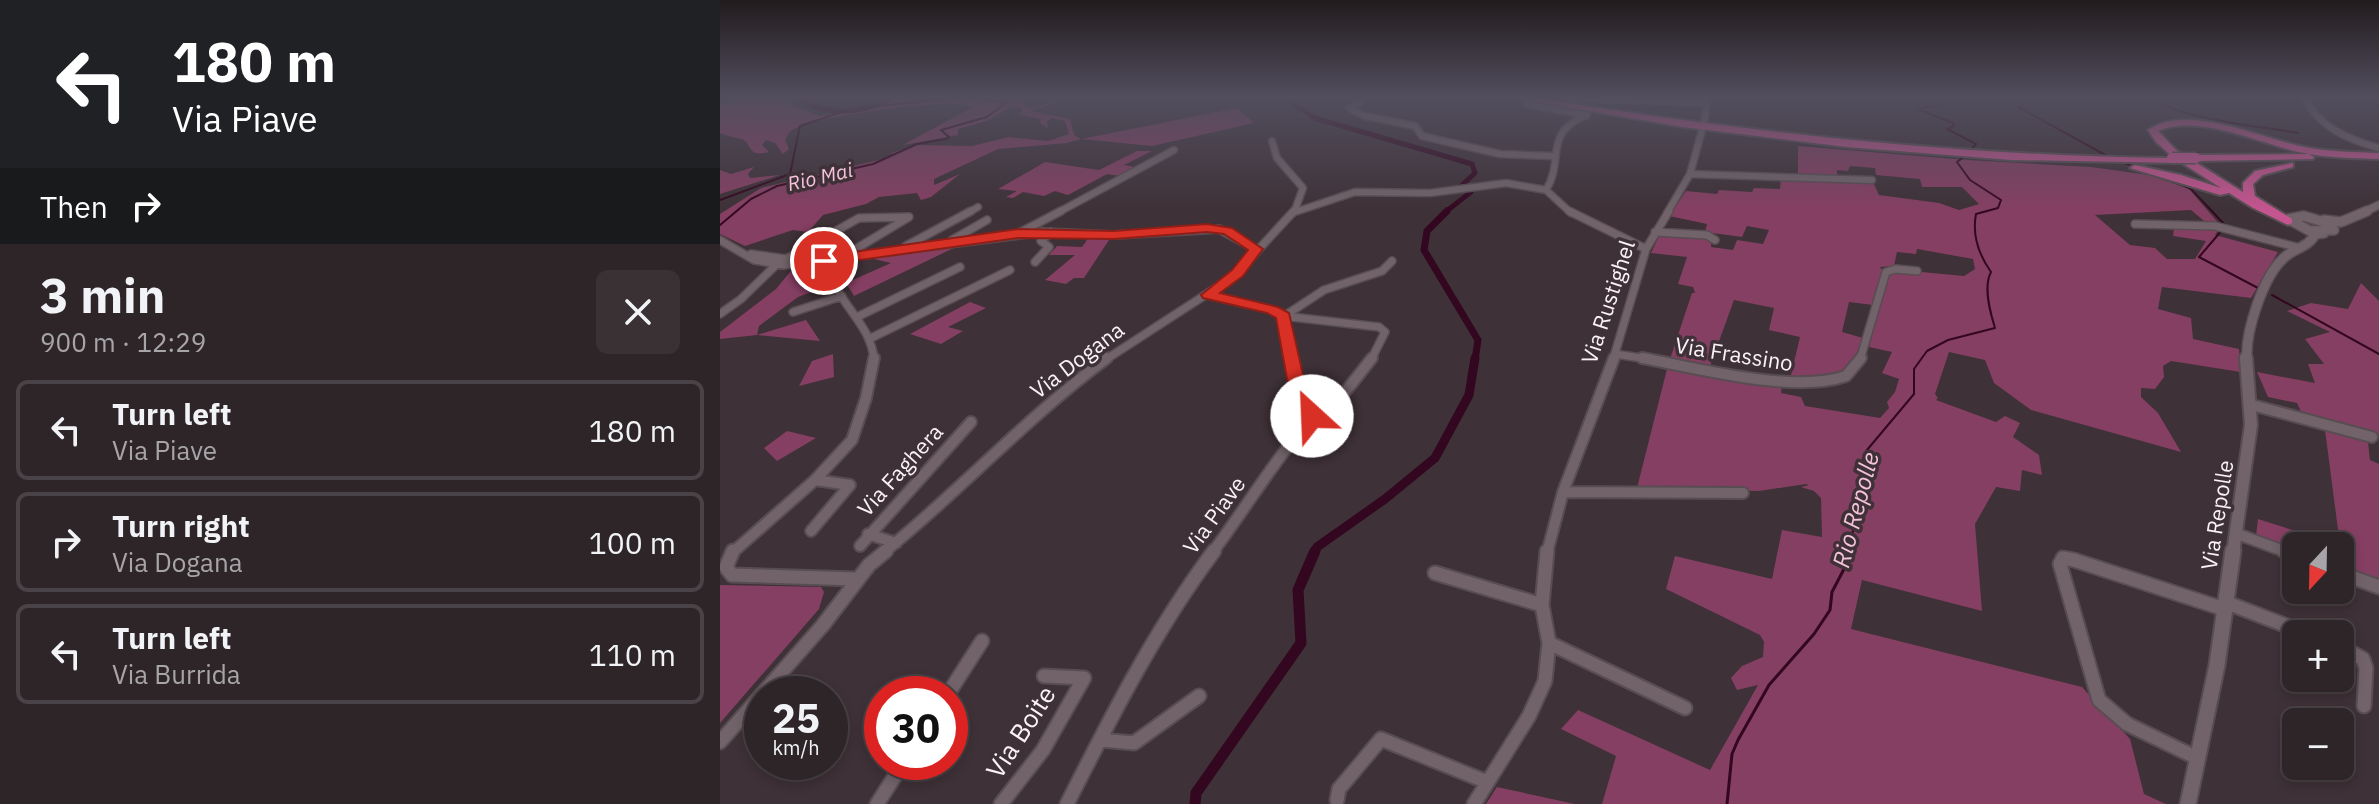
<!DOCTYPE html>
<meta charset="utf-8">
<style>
body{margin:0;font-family:"IBM Plex Sans",sans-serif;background:#3a3135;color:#f1f3f6;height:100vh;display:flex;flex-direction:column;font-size:30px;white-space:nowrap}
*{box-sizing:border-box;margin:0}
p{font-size:26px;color:#a7a5a8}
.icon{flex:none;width:44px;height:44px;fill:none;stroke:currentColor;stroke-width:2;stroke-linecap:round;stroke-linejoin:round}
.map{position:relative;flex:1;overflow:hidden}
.side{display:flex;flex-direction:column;background:#2e2529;width:720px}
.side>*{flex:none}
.guide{background:#202124;color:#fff;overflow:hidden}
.needle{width:52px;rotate:202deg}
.fabs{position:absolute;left:1562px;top:532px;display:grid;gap:16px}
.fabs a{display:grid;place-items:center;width:72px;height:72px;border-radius:12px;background:#2e2529;box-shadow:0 4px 12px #0003,0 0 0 2px #494246;font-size:40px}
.speed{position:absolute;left:24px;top:676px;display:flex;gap:16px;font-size:40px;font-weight:700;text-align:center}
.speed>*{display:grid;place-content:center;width:104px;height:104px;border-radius:50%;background:#2e2529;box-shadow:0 4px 12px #0003,0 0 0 2px #494246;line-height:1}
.speed small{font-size:20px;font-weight:400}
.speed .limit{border:12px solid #d22;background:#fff;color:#111}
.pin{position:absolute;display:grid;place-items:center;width:68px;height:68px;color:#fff;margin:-34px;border:4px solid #fff;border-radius:50%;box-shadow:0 2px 8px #0007}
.me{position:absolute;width:88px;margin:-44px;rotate:335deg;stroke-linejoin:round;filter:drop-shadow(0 0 6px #0008)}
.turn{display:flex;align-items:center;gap:28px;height:168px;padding:0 40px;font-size:36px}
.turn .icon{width:104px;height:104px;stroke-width:2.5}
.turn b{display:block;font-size:56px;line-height:68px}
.then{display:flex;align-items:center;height:76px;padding:0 40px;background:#0003;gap:16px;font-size:30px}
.round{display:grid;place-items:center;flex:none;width:84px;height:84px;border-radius:12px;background:#3a3135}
.summary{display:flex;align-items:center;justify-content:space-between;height:136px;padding:0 40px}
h1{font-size:48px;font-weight:700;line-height:60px}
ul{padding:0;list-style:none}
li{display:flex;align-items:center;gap:24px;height:100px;margin:0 16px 12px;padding:0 24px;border:4px solid #494246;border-radius:12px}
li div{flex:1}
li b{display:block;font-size:30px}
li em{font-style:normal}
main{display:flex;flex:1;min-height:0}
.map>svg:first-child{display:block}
.green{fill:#853f62;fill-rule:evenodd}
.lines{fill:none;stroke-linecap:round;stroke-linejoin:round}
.stream-far1{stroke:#33071f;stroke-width:2}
.stream{stroke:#33071f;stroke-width:3}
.canal-far3{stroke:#33071f;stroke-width:5}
.canal-far2{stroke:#33071f;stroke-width:7}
.canal-far1{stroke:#33071f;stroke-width:9}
.canal{stroke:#33071f;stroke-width:11}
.river{fill:#33071f;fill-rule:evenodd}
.minor-far3-casing{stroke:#584d52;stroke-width:9}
.minor-far2-casing{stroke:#584d52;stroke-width:10}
.minor-far1-casing{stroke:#584d52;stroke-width:14}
.minor-casing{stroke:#584d52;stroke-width:17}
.tertiary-far3-casing{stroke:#584d52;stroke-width:10}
.tertiary-far2-casing{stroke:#584d52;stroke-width:12}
.tertiary-far1-casing{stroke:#584d52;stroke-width:16}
.tertiary-casing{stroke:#584d52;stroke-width:19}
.motorway-casing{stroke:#584d52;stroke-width:4}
.minor-far3{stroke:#716369;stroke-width:6}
.minor-far2{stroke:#716369;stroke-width:7}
.minor-far1{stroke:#716369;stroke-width:10}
.minor{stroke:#716369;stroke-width:13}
.tertiary-far3{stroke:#716369;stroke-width:7}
.tertiary-far2{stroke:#716369;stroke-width:9}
.tertiary-far1{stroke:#716369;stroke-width:12}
.tertiary{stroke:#716369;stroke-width:15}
.motorway{fill:#c5558f;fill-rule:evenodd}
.motorway-bridge-casing{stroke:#584d52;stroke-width:13;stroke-linecap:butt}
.motorway-bridge{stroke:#c5558f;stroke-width:10}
.route{fill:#d93025;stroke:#8d1f18;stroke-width:2}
.labels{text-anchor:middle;stroke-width:7;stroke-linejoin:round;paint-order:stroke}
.far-water-label{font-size:20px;font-style:italic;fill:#f4c3d9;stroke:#3e3137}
.street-label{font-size:22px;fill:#fbf2f6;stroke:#3e3137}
.water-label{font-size:24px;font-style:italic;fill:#f4c3d9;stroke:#3e3137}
.near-street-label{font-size:26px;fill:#fbf2f6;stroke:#3e3137}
</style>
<main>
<section class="side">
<div class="guide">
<div class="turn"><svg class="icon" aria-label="left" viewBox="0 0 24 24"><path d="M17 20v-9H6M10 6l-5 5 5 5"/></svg><div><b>180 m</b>Via Piave</div></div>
<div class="then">Then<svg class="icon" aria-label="right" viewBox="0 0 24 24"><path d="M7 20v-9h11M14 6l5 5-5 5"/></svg></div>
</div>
<div class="summary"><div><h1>3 min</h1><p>900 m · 12:29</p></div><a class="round"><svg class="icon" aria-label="close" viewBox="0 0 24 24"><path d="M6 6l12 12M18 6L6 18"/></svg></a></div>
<ul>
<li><svg class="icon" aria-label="left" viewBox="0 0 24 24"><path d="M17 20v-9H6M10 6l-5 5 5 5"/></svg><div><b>Turn left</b><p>Via Piave</p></div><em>180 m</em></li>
<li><svg class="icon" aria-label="right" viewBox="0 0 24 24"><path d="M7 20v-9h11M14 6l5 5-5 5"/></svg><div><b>Turn right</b><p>Via Dogana</p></div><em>100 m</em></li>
<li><svg class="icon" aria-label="left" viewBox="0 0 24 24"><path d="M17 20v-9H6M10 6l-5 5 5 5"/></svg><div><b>Turn left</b><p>Via Burrida</p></div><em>110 m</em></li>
</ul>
</section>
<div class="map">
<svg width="1659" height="804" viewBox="0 0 1659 804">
<rect width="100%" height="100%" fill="#3e3137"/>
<!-- green -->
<path class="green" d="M39,98H56L99,116L151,109L178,98H186L184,101L293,98L310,108L348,98L311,111L350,119L354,135L361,139L517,108L534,123L432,146L361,139L347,143L278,149L214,179V185L240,174L211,197L201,200L197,193L159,197L146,204L103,215L88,232L73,230L25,246L0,234V214L41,188L171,157L172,153L194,145L252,146L289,137L328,141L349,134L345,121L332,118L327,121L328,128L320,123L321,119L300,115L302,109L293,106L267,121L238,129V135L183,145L253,107C233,97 92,116 72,130C68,133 67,137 65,140L69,149L63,154L55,143L46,140L42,145L49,152C25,158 34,143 21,139C15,137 7,136 0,133V104Z
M1078,146L1247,160L1371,167L1429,175L1469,189L1501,226L1495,235L1558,252L1531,298L1442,287L1438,309L1471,318L1473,339L1519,349L1521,372L1451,361L1443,366L1444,377L1435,389L1421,388V397L1438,413L1461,452L1311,410L1274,383L1265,360L1229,352L1215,394L1218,398L1216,400L1276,422L1285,416L1300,423L1293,437L1319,455L1322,475L1302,470L1300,491L1276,487L1255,524L1262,611L1142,580L1131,629L1362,687L1410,739L1424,794L1446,804H882L896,756L841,729L858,710L990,770L1038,685L1017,690L1011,678L1022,666L1043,657L1044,642L1040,635L946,589L955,556L1052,579L1062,530L1102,537L1101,498L1094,491L1081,487L1089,485L1086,484L1039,491L917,488L948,365L1062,383L1061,393L1081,397L1085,406L1160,418L1169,408L1167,402L1175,392L1179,379L1162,373L1172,352L1149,347L1170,272L1180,270L1244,276L1255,269L1253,259L1197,249L1196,254L1177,252L1174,266L1160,267L1164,272L1153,305L1129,302L1122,332L1143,338C1125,385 1117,376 1070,379L1080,337L1049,330L1054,308L1014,300L990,366L950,359L972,293H975L973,287L958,284L967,257L931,253L940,234L992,238L991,247L1013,250L1017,240L1043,244L1049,230L1027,226L1022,237L985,232L987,224L949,216L966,191L997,194L999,190L1032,192L1034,188L1060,189L1061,177H1078ZM1130,166L1155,168L1156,175L1200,179L1202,187H1242L1259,204L1239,210L1219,203L1159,195L1153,182L1117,179V170L1128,171ZM1471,210L1490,226L1454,228L1453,236L1486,241L1475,259H1447L1435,248L1410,245L1375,215Z
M417,151H432L404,165L414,167L400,176L387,174L348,195L335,191L324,196L303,192L293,198L286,197L297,191L278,189L325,162L379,170Z
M34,167L28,174L30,178L60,175L0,194V170L11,174Z
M369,237H391L364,278H354L346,284L325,280L355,255H329L337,246L362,247Z
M242,244L134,296L126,283L171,263L145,257Z
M75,266L101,269L110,285L78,297L39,326L37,335L86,320L100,341L37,335L0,339V332L56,289Z
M1641,283L1659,301V435L1647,433L1650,460L1659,464V581L1620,567V546H1576V551L1536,536L1538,519L1620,545L1605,430L1585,420L1577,403L1548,397L1537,372L1595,383L1588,364H1604L1585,339L1610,332L1567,311L1591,303L1628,309Z
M250,302L266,308L228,327L243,331L221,344L190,334Z
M113,354L114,377L79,386L92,361Z
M67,431L96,438L57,461L44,448Z
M0,585L101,587L104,592L99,609L0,723Z
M777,787L855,804H766Z"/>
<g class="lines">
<!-- stream-far1 -->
<path class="stream-far1" d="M1247,98L1198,109L1233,123L1234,126L1227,129L1256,144L1251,150
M1284,98L1304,104L1298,107L1389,157
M1430,98C1469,121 1533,125 1578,133
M156,106L239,98
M1399,161L1415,167
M1455,181L1471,189L1504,224
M0,200L70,174L80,126L119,113
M0,225L31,199L57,186L153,164L197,144L226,139L229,137L221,130L267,117L287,102L245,98
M1503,229L1479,257L1538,288
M1552,295L1659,354
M1128,553L1143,487V459L1147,450L1194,394V369L1207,351L1228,340L1275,328C1270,312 1263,287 1271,272C1259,255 1252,235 1256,214L1278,208L1281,200L1250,180L1237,162L1246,155"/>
<!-- stream -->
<path class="stream" d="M1007,804L1012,754L1018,740L1049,685L1094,634L1110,610L1112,592L1124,569L1128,551"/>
<!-- canal-far3 -->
<path class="canal-far3" d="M564,98L595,118L752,164L755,173L740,187L751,192L724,213"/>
<!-- canal-far2 -->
<path class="canal-far2" d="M727,211L707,231L704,250L758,340L755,360"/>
<!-- canal-far1 -->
<path class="canal-far1" d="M594,553L597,547L665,499L715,458L749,395L755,358"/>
<!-- canal -->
<path class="canal" d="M475,804L476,793L581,643L578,590L595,551"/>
<!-- river -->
<path class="river" d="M72,98C90,98 105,109 123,109C142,109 157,98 175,98C145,118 101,119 72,98Z"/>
<!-- minor-far3 casing -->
<g class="minor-far3-casing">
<path id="minor-far3" d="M847,98L986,103
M1585,98C1598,127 1630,140 1659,148
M809,101L806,104L867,115C822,133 845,160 826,190L851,213
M640,103L629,108L645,116L695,126L702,136L780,154L832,156
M984,124L987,99
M552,141L557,158L583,188L575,210
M970,174L1152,180
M248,213L258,207
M337,213L454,150
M572,213L635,192L710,193L786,183L826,190
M947,213L970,174L982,130"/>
</g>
<!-- minor-far2 casing -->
<g class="minor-far2-casing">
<path id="minor-far2" d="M849,211L926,249
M1415,224L1495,226L1580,248
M301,232L341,211
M935,232L987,235L995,240
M0,240L34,260L64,265L323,232L394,235L499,229L536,249
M232,240L267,220
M186,246L251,211
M31,254L66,259L139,218L189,217L124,256
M104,261C108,271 112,282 118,291C132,315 152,332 154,360
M315,262L329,247L321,241L331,232
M488,295L552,310L563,316L572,360
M73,312L122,296
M0,314L21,299L57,264
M566,315L604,290L662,271L672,261
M563,316L659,327L665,332L651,360
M137,317L240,267
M149,339L290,270
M895,354L934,360
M385,360L513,277L574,211
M893,360L926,249L949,211
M1140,360L1166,272L1176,269L1197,271"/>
</g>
<!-- minor-far1 casing -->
<g class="minor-far1-casing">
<path id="minor-far1" d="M922,358C978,368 1073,394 1126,376L1141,358
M1532,405L1652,437
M592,412L626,391L652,358
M843,492L1023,493
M91,531L130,485L95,480
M1515,533L1569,553
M148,534L176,543
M140,546L251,422
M12,553L95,480L132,440L146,398L154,358
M163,553C240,491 307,417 387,358
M492,553C526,508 555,459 592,416L576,379L572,358
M827,553L843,492L894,358"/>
</g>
<!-- minor casing -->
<g class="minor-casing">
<path id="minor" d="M13,551L6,567L12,575L136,579
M1564,551L1576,556
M715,573L822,605
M1620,573L1659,587
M1505,602L1588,634
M829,643L965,708
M1620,646L1643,659L1646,668L1644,706
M228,694L262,641
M381,740L414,743L479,696
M0,742L103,625L149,565L166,551
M1477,758L1407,724L1379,700L1340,564L1343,558L1354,560L1504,609
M617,800L619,789L661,739L767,782
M157,804L184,762
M281,804L323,750L364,678L324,676
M347,804C391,717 435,630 494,551
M754,804L809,716L825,681L829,643L822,605L827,551"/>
</g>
<!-- tertiary-far3 casing -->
<g class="tertiary-far3-casing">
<path id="tertiary-far3" d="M1642,213L1659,205"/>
</g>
<!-- tertiary-far2 casing -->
<g class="tertiary-far2-casing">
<path id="tertiary-far2" d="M1584,216L1607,223L1614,230L1590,231L1568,219Z
M1604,220L1621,222L1647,211
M1527,360C1525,333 1543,274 1566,256C1576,248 1590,246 1595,234L1604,233"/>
</g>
<!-- tertiary-far1 casing -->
<g class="tertiary-far1-casing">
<path id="tertiary-far1" d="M1513,553L1531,425L1526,358"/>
</g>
<!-- tertiary casing -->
<g class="tertiary-casing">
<path id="tertiary" d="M1468,804L1497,665L1513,551"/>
</g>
<!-- motorway casing -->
<g class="motorway-casing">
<path id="motorway" d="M794,98H815C1027,132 1239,156 1454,158L1436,142L1428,130C1467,102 1542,139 1585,147C1609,152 1634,152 1659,153V159C1634,158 1609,158 1584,153C1542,145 1480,113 1438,131L1456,150L1523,192V183L1535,171L1573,163V167L1543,175L1533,184L1535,196L1572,219V223L1568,225L1533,208L1509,193L1500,195L1410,168L1415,165L1461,175L1501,188L1462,163L1292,160L1127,147L963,127Z
M1589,154L1594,157L1593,159L1476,161L1471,158L1476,155Z"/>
</g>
<!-- minor-far3 -->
<use href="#minor-far3" class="minor-far3"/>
<!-- minor-far2 -->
<use href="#minor-far2" class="minor-far2"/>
<!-- minor-far1 -->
<use href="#minor-far1" class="minor-far1"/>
<!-- minor -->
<use href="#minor" class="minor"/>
<!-- tertiary-far3 -->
<use href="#tertiary-far3" class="tertiary-far3"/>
<!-- tertiary-far2 -->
<use href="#tertiary-far2" class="tertiary-far2"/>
<!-- tertiary-far1 -->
<use href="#tertiary-far1" class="tertiary-far1"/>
<!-- tertiary -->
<use href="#tertiary" class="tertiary"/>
<!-- motorway -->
<use href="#motorway" class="motorway"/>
<!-- motorway-bridge casing -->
<g class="motorway-bridge-casing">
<path id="motorway-bridge" d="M1452,158H1476"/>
</g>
<!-- motorway-bridge -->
<use href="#motorway-bridge" class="motorway-bridge"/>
</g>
<!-- sky -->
<linearGradient id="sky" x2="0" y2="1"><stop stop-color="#221b1e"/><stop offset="0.46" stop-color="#524e5e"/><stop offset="1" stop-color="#524e5e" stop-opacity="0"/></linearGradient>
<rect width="1659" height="211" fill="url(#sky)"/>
<!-- route -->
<path class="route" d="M487,224L512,228L543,249L523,276L500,293L558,307L569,313L584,379L601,416L599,420H586L567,379L556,318L547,313L483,298L481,295L512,270L528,250L504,234L487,232L394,239L298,238L104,265L97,261L104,256L298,229L394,231Z"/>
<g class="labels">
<!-- far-water labels -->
<g class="far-water-label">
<text transform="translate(100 177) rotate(-13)" y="7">Rio Mai</text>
</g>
<!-- street labels -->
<g class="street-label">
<text transform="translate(888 302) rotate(-72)" y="8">Via Rustighel</text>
<text transform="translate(1014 354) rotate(9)" y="8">Via Frassino</text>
<text transform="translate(357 360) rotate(-37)" y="8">Via Dogana</text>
<text transform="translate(180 470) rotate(-48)" y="8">Via Faghera</text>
<text transform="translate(494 515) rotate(-54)" y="8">Via Piave</text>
<text transform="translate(1497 515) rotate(-81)" y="8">Via Repolle</text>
</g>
<!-- water labels -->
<g class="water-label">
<text transform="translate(1136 510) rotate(-75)" y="8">Rio Repolle</text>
</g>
<!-- near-street labels -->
<g class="near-street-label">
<text transform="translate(301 732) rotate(-57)" y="9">Via Boite</text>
</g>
</g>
</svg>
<div class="fabs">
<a><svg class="needle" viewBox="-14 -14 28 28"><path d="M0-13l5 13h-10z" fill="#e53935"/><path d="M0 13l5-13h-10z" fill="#a7a5a8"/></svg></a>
<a>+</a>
<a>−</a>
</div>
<div class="speed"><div>25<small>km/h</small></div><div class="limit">30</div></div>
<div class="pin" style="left:104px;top:261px;background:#d93025"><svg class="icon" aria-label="arrive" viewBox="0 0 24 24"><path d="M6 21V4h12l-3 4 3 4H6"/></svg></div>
<svg class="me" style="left:592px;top:416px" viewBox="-20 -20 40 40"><circle r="19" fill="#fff"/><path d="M0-13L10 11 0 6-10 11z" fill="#d93025"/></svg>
</div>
</main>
